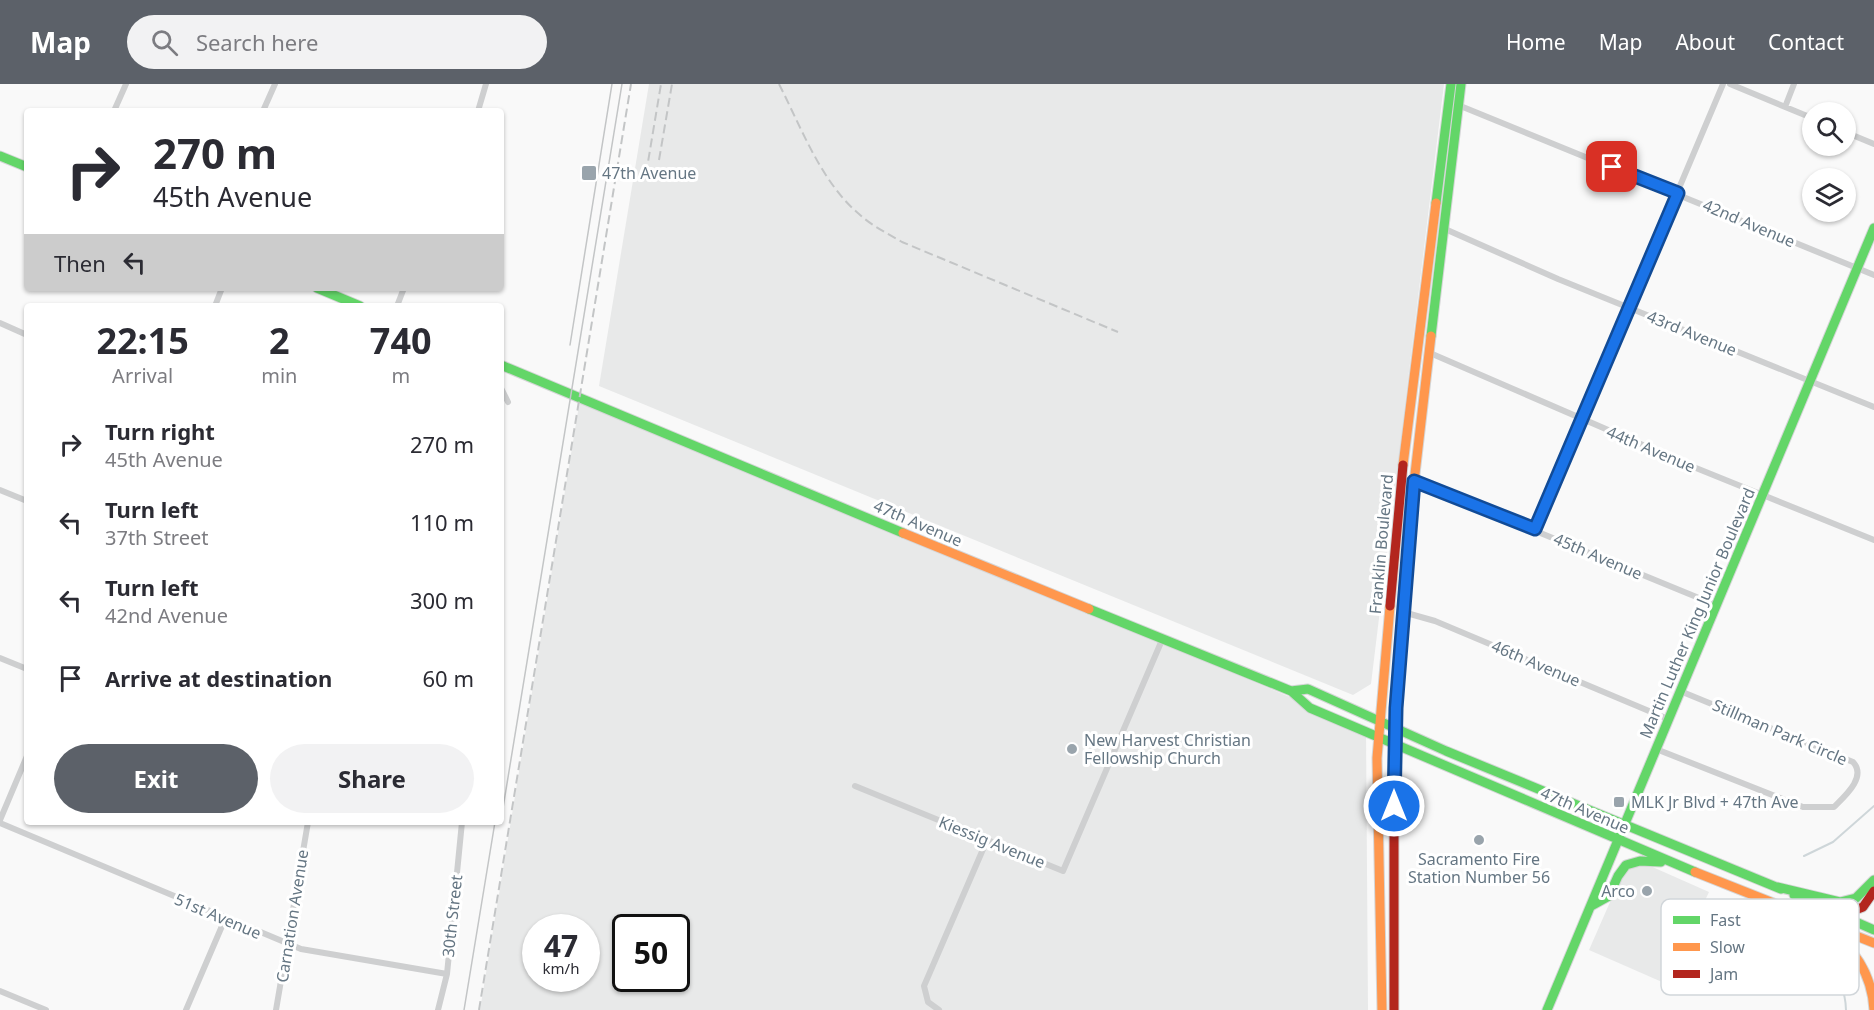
<!DOCTYPE html>
<style>
body{margin:0;font-family:"Noto Sans",sans-serif;background:#f2f2f3;color:#2b2b33;height:100vh;display:flex;flex-direction:column;font-size:22px;white-space:nowrap}
*{box-sizing:border-box;margin:0}
p{font-size:20px;color:#7c7c81}
.icon{flex:none;width:33px;height:33px;fill:none;stroke:currentColor;stroke-width:2;stroke-linecap:round;stroke-linejoin:round}
.map{position:relative;flex:1;overflow:hidden}
.panel{position:absolute;left:24px;top:219px;width:480px;height:522px;display:flex;flex-direction:column;background:#fff;border-radius:6px;box-shadow:0 2px 4px #0004}
.panel>*{flex:none}
.hud{position:absolute;left:24px;top:24px;width:480px;height:183px;border-radius:6px;box-shadow:0 2px 4px #0004;background:#fff;color:#2b2b33;overflow:hidden}
.controls{position:absolute;left:1802px;top:18px;display:grid;gap:12px}
.controls a{display:grid;place-items:center;width:54px;height:54px;border-radius:50%;background:#fff;box-shadow:0 2px 4px #0004;font-size:30px}
.speed{position:absolute;left:522px;top:830px;display:flex;gap:12px;font-size:30px;font-weight:700;text-align:center}
.speed>*{display:grid;place-content:center;width:78px;height:78px;border-radius:50%;background:#fff;box-shadow:0 2px 4px #0004;line-height:1}
.speed small{font-size:15px;font-weight:400}
.speed .limit{border:3px solid #111;border-radius:9px;background:#fff;color:#111}
.pin{position:absolute;display:grid;place-items:center;width:51px;height:51px;color:#fff;margin:-26px;border-radius:12px;box-shadow:0 3px 9px #0006}
.me{position:absolute;width:66px;margin:-33px;rotate:0deg;stroke-linejoin:round;filter:drop-shadow(0 0 4px #0008)}
.turn{display:flex;align-items:center;gap:21px;height:126px;padding:0 30px;font-size:27px}
.turn .icon{width:78px;height:78px;stroke-width:2.5}
.turn b{display:block;font-size:42px;line-height:51px}
.then{display:flex;align-items:center;height:57px;padding:0 30px;background:#0003;gap:12px;font-size:22px}
.eta{display:flex;justify-content:space-evenly;align-items:center;height:102px;text-align:center}
.eta b{font-size:36px;font-weight:700;line-height:42px}
.primary-button{display:flex;gap:12px;margin-top:auto;padding:12px 30px}
.primary-button a{flex:1;height:69px;border-radius:36px;background:#5c6169;color:#fff;font-size:24px;font-weight:700;line-height:69px;text-align:center}
.primary-button a+a{background:#f2f2f3;color:#2b2b33}
ul{padding:0;list-style:none}
li{display:flex;align-items:center;gap:18px;height:78px;padding:0 30px}
li div{flex:1}
li b{display:block;font-size:22px}
li em{font-style:normal}
header{display:flex;align-items:center;gap:36px;box-sizing:border-box;height:84px;padding:0 30px;background:#5c6169;color:#fff}
header strong{font-size:28px}
nav{display:flex;gap:33px;margin-inline-start:auto;font-size:21px}
.search{width:420px;height:54px;background:#f2f2f3;display:flex;align-items:center;gap:15px;box-sizing:border-box;padding:0 21px;border-radius:33px;color:#7c7c81;font-size:22px}
.map>svg:first-child{display:block}
.built{fill:#e8e9e9;fill-rule:evenodd}
.lines{fill:none;stroke-linecap:round;stroke-linejoin:round}
.stream{stroke:#ced6d9;stroke-width:2}
.fast-casing{stroke:#d5d6d7;stroke-width:11}
.slow-casing{stroke:#d5d6d7;stroke-width:11}
.jam-casing{stroke:#d5d6d7;stroke-width:11}
.street{stroke:#cecfd0;stroke-width:6}
.fast{stroke:#63d668;stroke-width:9}
.slow{stroke:#ff974d;stroke-width:9}
.jam{stroke:#b3261e;stroke-width:9}
.tram{stroke:#c3c5c6;stroke-width:1.5}
.rail{stroke:#c3c5c6;stroke-width:2;stroke-dasharray:9 4.5;stroke-linecap:butt}
.route-casing{stroke:#114b97;stroke-width:15}
.route{stroke:#1a73e8;stroke-width:10}
.poi-dot{fill:#99a4ac;stroke:#fff;stroke-width:2}
.labels{text-anchor:middle;stroke-width:6;stroke-linejoin:round;paint-order:stroke}
.poi-label{font-size:16px;fill:#657683;stroke:#fff;text-anchor:start}
.street-label{font-size:16px;fill:#657683;stroke:#fff}
.key{fill:#fff;stroke:#d1d6da;stroke-width:1.5}
.key-label{font-size:16px;fill:#657683}
</style>
<header>
<strong>Map</strong>
<div class="search"><svg class="icon" aria-label="search" viewBox="0 0 24 24"><circle cx="10" cy="10" r="6"/><path d="M15 15l6 6"/></svg>Search here</div>
<nav><a>Home</a><a>Map</a><a>About</a><a>Contact</a></nav>
</header>
<div class="map">
<svg width="1874" height="926" viewBox="0 0 1874 926">
<rect width="100%" height="100%" fill="#f9f9f9"/>
<!-- built -->
<path class="built" d="M649,0H1444L1371,600L1353,611L599,302Z
M580,315L1366,645L1368,926H480ZM536,843H586V894H536ZM626,843H676V894H626Z
M1637,781H1648L1709,808L1680,869L1674,867L1662,898L1589,866L1621,793L1627,785Z"/>
<g class="lines">
<!-- stream -->
<path class="stream" d="M1804,772L1833,758L1874,722
M1777,846C1811,865 1845,883 1846,926"/>
<!-- fast casing -->
<g class="fast-casing">
<path id="fast" d="M0,72L27,83
M1436,119L1451,0
M317,204L360,222
M1431,252L1461,0
M501,281L903,449
M1089,525L1291,607L1310,624L1695,788
M1291,607L1308,605L1446,667L1781,805
M1777,803L1840,818L1856,814L1874,796
M1794,811L1874,846
M1591,822L1609,812L1618,792L1626,781L1640,777L1661,778
M1547,926L1874,144"/>
</g>
<!-- slow casing -->
<g class="slow-casing">
<path id="slow" d="M1403,381L1436,119
M903,449L1089,525
M1397,625L1410,433L1431,252
M1695,788L1874,859
M1826,840C1853,865 1872,888 1874,926
M1382,926L1377,674L1390,522"/>
</g>
<!-- jam casing -->
<g class="jam-casing">
<path id="jam" d="M1390,522L1403,381
M1842,831L1863,823L1874,807
M1394,926V675L1397,625"/>
</g>
<!-- street -->
<path class="street" d="M1730,0L1812,34
M1458,21L1874,191
M1785,23L1794,0
M114,27L126,0
M263,27L275,0
M478,27L486,0
M1845,48L1874,60
M1445,145L1558,195L1874,323
M215,222L222,204
M397,222L404,204
M0,239L27,251
M1430,269L1696,384L1874,456
M501,304L508,318
M1414,397L1716,521
M0,406L27,417
M1535,445L1723,0
M1403,528L1435,537L1668,635
M0,574L27,585
M1656,665L1803,723H1834C1845,712 1867,693 1853,678L1680,607
M855,702L1063,787L1162,556
M0,736L27,672
M0,739L301,865L447,890
M0,907L46,926
M186,926L225,835
M276,926L308,738
M438,926L447,890L462,738
M939,926L928,918L924,902L987,756"/>
<!-- fast -->
<use href="#fast" class="fast"/>
<!-- slow -->
<use href="#slow" class="slow"/>
<!-- jam -->
<use href="#jam" class="jam"/>
<!-- tram -->
<path class="tram" d="M570,261L612,0
M501,736L622,0
M464,926L495,738"/>
<!-- rail -->
<path class="rail" d="M779,0C801,43 821,98 859,130C872,142 887,149 902,158L1118,248
M659,76L672,0
M646,90L661,0
M479,926L631,0"/>
</g>
<g class="lines">
<!-- route casing -->
<g class="route-casing">
<path id="route" d="M1394,722L1396,624L1414,397L1535,445L1678,109L1612,83"/>
</g>
<!-- route -->
<use href="#route" class="route"/>
</g>
<!-- markers -->
<g class="poi-dot">
<rect x="581" y="81" width="16" height="16" rx="3"/>
<circle cx="1072" cy="665" r="6"/>
<rect x="1613" y="712" width="12" height="12" rx="3"/>
<circle cx="1479" cy="756" r="6"/>
<circle cx="1647" cy="807" r="6"/>
</g>
<g class="labels">
<!-- poi labels -->
<g class="poi-label">
<text x="602" y="95">47th Avenue</text>
<text x="1084" y="662">New Harvest Christian<tspan x="1084" dy="18">Fellowship Church</tspan></text>
<text x="1631" y="724">MLK Jr Blvd + 47th Ave</text>
<text x="1479" y="781" text-anchor="middle">Sacramento Fire<tspan x="1479" dy="18">Station Number 56</tspan></text>
<text x="1635" y="813" text-anchor="end">Arco</text>
</g>
<!-- street labels -->
<g class="street-label">
<text transform="translate(1749 139) rotate(23)" y="6">42nd Avenue</text>
<text transform="translate(1692 249) rotate(22)" y="6">43rd Avenue</text>
<text transform="translate(1651 365) rotate(23)" y="6">44th Avenue</text>
<text transform="translate(918 439) rotate(23)" y="6">47th Avenue</text>
<text transform="translate(1381 460) rotate(-85)" y="6">Franklin Boulevard</text>
<text transform="translate(1598 472) rotate(23)" y="6">45th Avenue</text>
<text transform="translate(1697 529) rotate(-67)" y="6">Martin Luther King Junior Boulevard</text>
<text transform="translate(1536 579) rotate(23)" y="6">46th Avenue</text>
<text transform="translate(1780 648) rotate(23)" y="6">Stillman Park Circle</text>
<text transform="translate(1585 726) rotate(23)" y="6">47th Avenue</text>
<text transform="translate(992 758) rotate(22)" y="6">Kiessig Avenue</text>
<text transform="translate(218 832) rotate(23)" y="6">51st Avenue</text>
<text transform="translate(292 832) rotate(-81)" y="6">Carnation Avenue</text>
<text transform="translate(452 832) rotate(-84)" y="6">30th Street</text>
</g>
</g>
<!-- legend -->
<rect x="1661" y="815" width="198" height="96" rx="9" class="key"/>
<rect x="1673" y="832" width="27" height="8" fill="#63d668"/>
<rect x="1673" y="859" width="27" height="8" fill="#ff974d"/>
<rect x="1673" y="886" width="27" height="8" fill="#b3261e"/>
<g class="key-label">
<text x="1710" y="842">Fast</text>
<text x="1710" y="869">Slow</text>
<text x="1710" y="896">Jam</text>
</g>
</svg>
<div class="controls">
<a><svg class="icon" aria-label="search" viewBox="0 0 24 24"><circle cx="10" cy="10" r="6"/><path d="M15 15l6 6"/></svg></a>
<a><svg class="icon" aria-label="layers" viewBox="0 0 24 24"><path d="M12 4l9 5-9 5-9-5zM3 14l9 5 9-5"/></svg></a>
</div>
<div class="speed"><div>47<small>km/h</small></div><div class="limit">50</div></div>
<div class="pin" style="left:1612px;top:83px;background:#d93025"><svg class="icon" aria-label="arrive" viewBox="0 0 24 24"><path d="M6 21V4h12l-3 4 3 4H6"/></svg></div>
<svg class="me" style="left:1394px;top:722px" viewBox="-20 -20 40 40"><circle r="17" fill="#1a73e8" stroke="#fff" stroke-width="3"/><path d="M0-11L8 9 0 5-8 9z" fill="#fff"/></svg>
<div class="hud">
<div class="turn"><svg class="icon" aria-label="right" viewBox="0 0 24 24"><path d="M7 20v-9h11M14 6l5 5-5 5"/></svg><div><b>270 m</b>45th Avenue</div></div>
<div class="then">Then<svg class="icon" aria-label="left" viewBox="0 0 24 24"><path d="M17 20v-9H6M10 6l-5 5 5 5"/></svg></div>
</div>
<section class="panel">
<div class="eta">
<div><b>22:15</b><p>Arrival</p></div>
<div><b>2</b><p>min</p></div>
<div><b>740</b><p>m</p></div>
</div>
<ul>
<li><svg class="icon" aria-label="right" viewBox="0 0 24 24"><path d="M7 20v-9h11M14 6l5 5-5 5"/></svg><div><b>Turn right</b><p>45th Avenue</p></div><em>270 m</em></li>
<li><svg class="icon" aria-label="left" viewBox="0 0 24 24"><path d="M17 20v-9H6M10 6l-5 5 5 5"/></svg><div><b>Turn left</b><p>37th Street</p></div><em>110 m</em></li>
<li><svg class="icon" aria-label="left" viewBox="0 0 24 24"><path d="M17 20v-9H6M10 6l-5 5 5 5"/></svg><div><b>Turn left</b><p>42nd Avenue</p></div><em>300 m</em></li>
<li><svg class="icon" aria-label="arrive" viewBox="0 0 24 24"><path d="M6 21V4h12l-3 4 3 4H6"/></svg><div><b>Arrive at destination</b></div><em>60 m</em></li>
</ul>
<div class="primary-button"><a>Exit</a><a>Share</a></div>
</section>
</div>
